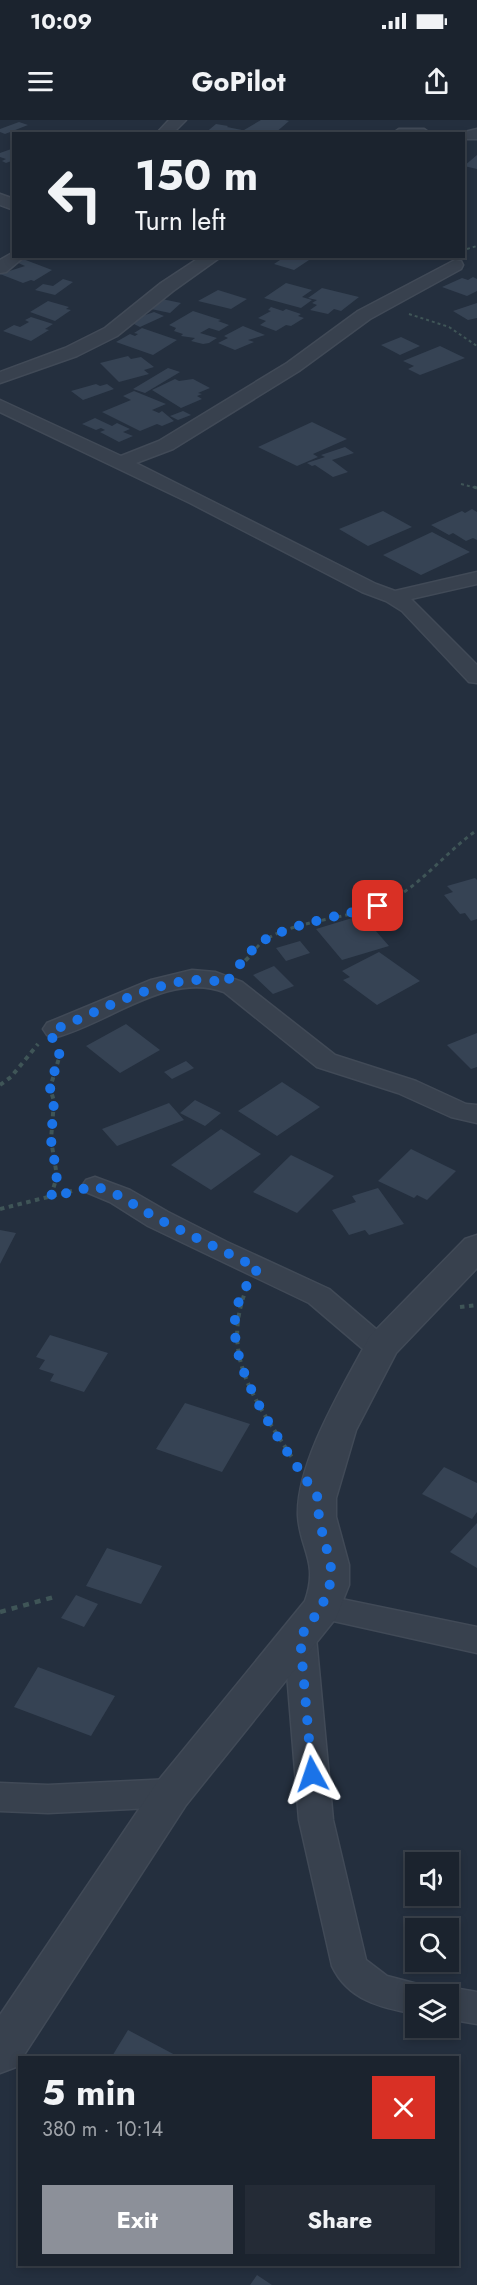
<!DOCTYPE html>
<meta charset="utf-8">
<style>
body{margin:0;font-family:Jost,sans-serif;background:#242b36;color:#f1f3f6;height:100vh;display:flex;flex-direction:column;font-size:22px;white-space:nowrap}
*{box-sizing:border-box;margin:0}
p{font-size:20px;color:#a0a4aa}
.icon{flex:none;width:33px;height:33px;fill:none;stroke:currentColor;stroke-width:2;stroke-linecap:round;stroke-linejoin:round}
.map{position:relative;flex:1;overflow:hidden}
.side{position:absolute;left:18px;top:1936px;width:441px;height:210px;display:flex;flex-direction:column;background:#1b232e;border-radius:0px;box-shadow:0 3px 9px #0003,0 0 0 2px #39404a}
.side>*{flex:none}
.guide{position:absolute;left:12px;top:12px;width:453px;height:126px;border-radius:0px;box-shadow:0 3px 9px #0003,0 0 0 2px #39404a;background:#1b232e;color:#f1f3f6;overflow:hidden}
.tools{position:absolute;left:405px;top:1732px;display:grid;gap:12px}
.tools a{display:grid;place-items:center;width:54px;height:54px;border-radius:0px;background:#1b232e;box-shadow:0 3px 9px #0003,0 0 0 2px #39404a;font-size:30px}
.pin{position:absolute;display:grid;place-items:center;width:51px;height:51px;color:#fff;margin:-26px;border-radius:12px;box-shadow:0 3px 9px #0006}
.me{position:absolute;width:66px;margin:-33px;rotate:355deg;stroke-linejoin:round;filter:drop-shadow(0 0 4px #0008)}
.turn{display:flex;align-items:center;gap:21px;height:126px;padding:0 24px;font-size:27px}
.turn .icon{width:78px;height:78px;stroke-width:2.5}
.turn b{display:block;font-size:42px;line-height:51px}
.round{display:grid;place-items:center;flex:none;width:63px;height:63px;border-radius:0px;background:#242b36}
.headline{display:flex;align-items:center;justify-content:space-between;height:102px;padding:0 24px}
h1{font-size:36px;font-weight:700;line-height:45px}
.button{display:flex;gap:12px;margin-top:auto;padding:12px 24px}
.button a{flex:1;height:69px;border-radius:0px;background:#8c9099;color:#fff;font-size:24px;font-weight:700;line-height:69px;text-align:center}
.button a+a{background:#242b36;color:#f1f3f6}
.status{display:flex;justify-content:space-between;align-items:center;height:42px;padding:0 30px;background:#1b232e;direction:ltr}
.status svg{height:16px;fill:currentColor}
header{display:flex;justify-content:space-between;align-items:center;height:78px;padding:0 24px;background:#1b232e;font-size:27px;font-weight:700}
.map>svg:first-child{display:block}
.building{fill:#364354}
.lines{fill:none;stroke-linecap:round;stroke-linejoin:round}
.minor-casing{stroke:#414a57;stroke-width:3}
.tertiary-casing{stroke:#414a57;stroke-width:3}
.path-far3{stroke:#3f5557;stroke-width:2;stroke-dasharray:3 3;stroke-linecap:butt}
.path-far2{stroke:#3f5557;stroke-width:3;stroke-dasharray:4 4;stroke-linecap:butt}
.path-far1{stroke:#3f5557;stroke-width:4;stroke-dasharray:4.5 4.5;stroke-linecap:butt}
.path{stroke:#3f5557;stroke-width:4.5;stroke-dasharray:6 6;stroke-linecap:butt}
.minor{fill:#38414e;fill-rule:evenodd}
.tertiary{fill:#38414e;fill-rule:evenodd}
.route{stroke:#1a73e8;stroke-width:10;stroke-dasharray:0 18}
</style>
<div class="status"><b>10:09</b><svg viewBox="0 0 49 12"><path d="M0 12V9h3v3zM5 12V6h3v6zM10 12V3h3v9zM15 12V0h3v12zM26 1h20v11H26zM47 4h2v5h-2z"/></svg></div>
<header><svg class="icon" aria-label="menu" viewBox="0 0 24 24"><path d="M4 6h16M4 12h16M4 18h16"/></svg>GoPilot<svg class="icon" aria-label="share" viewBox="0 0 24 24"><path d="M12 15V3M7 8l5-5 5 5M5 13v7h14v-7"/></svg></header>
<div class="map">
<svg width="477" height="2165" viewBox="0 0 477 2165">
<rect width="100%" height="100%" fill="#242f3e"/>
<!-- building -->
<path class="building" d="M261,0H285L289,1L274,14L244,10Z
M19,2L28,5L5,14L0,12V9Z
M216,4L228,6L227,7L242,10L238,14H204Z
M14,28V40L6,43L2,41L6,39L0,37V33Z
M477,35V49L464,46Z
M286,136H315L294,150L274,144Z
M23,139L52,150L34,161L31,160L23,163L0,154L25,146L16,142Z
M473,157L477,159V171L467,176L442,167L462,158L468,160Z
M63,159L73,162L55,175L35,170L43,164L53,166Z
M286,163L312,170L302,177L312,180L301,188L264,178Z
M322,168L359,177L341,191L334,189L328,194L310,190L317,185L312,183L317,180L308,178Z
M218,170L247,179L231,189L198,181Z
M162,179L181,183L170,193L151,189Z
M48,181L69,187L66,189L71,190L55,201L30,192Z
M477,183V198L468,200L453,191Z
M271,187L283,191L286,189L301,194L298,196L304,198L291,206L286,205L276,211L260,205L266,201L258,198L271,191L268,190Z
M193,191L221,200L218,201L229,205L219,211L209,208L200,213L217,218L209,223L203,224L191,221L195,218L181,216L183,214L174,211L176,208L169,205Z
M154,192L164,196L140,207L128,201Z
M31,197L53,204L45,209L49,210L31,221L3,211L14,205L20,207L29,202L25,200Z
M243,206L265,215L248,220L254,222L235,230L218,223L228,218L224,216Z
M142,208L177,220L153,235L116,222L130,214L135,216L138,214L134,213Z
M401,217L420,226L400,235L381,225Z
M440,226L465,238L420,255L408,249L414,246L403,241Z
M128,236L131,239L141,237L154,247L144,250L149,254L119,262L100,243Z
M168,248L180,252L145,273L133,269Z
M175,259L179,261L193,259L210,268L198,273L202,274L197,276L202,279L181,288L152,270Z
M96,264L100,266L107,264L114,269L83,280L71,271Z
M134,271L166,284L152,290L159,293L162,291L174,301L162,306L157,304L140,311L102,292L131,280L123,276Z
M183,291L191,295L178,300L170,296Z
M95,298L112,306L117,303L130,309L123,312L133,316L119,322L100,312L105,310L101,308L96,310L82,304Z
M312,302L347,319L313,334L318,337L297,346L258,327Z
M345,327L354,333L332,340L348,352L333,357L315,345L312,346L307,343L325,337L321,335Z
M472,389L477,392V420L473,418L466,421L453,413L449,415L431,405L462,391L465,393Z
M383,391L412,407L368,426L339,409Z
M432,412L470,432L421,455L383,435Z
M475,758L477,760V799L471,801L465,793L460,794L444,775L453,772L447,766Z
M362,795L389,826L342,840L316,809Z
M300,821L310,833L286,841L276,828Z
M379,832L420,861L377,885L343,860L350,857L342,851Z
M274,846L294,866L273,874L253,855Z
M126,904L160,930L120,953L86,926Z
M477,913V947L471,949L447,925Z
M186,941L194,948L172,959L164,952Z
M282,962L320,987L277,1016L238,991Z
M195,980L221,993L205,1006L180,993Z
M169,983L184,1000L117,1026L102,1009Z
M221,1009L261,1034L211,1070L171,1045Z
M411,1029L456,1051L427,1080L417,1075L414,1078L378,1061Z
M291,1035L334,1056L297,1093L253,1072Z
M378,1068L404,1104L369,1115L365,1110L349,1115L332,1090L356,1082L352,1076Z
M0,1110L16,1113L0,1144Z
M50,1215L108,1233L84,1272L50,1261L54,1254L39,1249L45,1240L36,1237Z
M185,1283L250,1304L222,1352L156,1329Z
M444,1347L477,1363V1392L472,1399L422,1374Z
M477,1403V1448L450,1432Z
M107,1428L162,1446L141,1484L86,1466Z
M76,1475L98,1484L84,1507L61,1498Z
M38,1547L115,1576L91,1616L14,1587Z
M128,1910L177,1936L176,1938H111Z
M257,2155L272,2165H250Z"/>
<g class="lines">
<!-- minor casing -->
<g class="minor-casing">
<path id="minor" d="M169,0H186L172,14H156Z
M399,9H424L431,14H392Z
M477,9V19H464V14H457Z
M0,74L14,79V90L0,85Z
M14,132V136H25L6,152L0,153V140Z
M202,136H222L173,171L117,216L77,236L0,263V252L65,228L105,208L161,163Z
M455,140L461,141L463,145L461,149L370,199L299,251L173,329L136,343L376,464L395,471L477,452V464L411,479L477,545V563L469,562L402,491L386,481L362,472L190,383L0,292V280L121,336L159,321L287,243L358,191Z
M192,850L215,852L242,862L335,935L416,961L466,984L477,985V1003L451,997L398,973L317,947L224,872C169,851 109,903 56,917L47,915L43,909L47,903L151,860Z
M95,1057L130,1070L168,1092L227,1122L329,1169L390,1221L394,1228L390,1235L380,1238L370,1235L309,1183L148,1106L110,1082L86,1072L82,1066L86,1060Z
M322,1475L477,1507V1533L311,1496L306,1487L311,1478Z
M300,1504L311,1508L316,1517L333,1700L366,1840L387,1856L429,1867L432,1875H416V1894C381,1888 348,1880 332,1846L299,1700L284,1517L289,1508Z
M172,1659L184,1663L189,1673L184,1683L172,1687L48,1693L0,1691V1663L48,1665Z
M448,1867L477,1872V1904L448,1899V1875H434L435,1872Z"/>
</g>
<!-- tertiary casing -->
<g class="tertiary-casing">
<path id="tertiary" d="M477,1115V1148L396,1233L356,1310L336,1378V1397L349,1445V1465L336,1498L186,1685L22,1938H20L16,1947L0,1953V1895L158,1661L305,1481C319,1442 300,1430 298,1396C296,1344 341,1270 365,1225L370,1216L465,1119Z"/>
</g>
<!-- path-far3 -->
<path class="path-far3" d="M467,129L477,126
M409,194L449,207L477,226
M461,364L477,368"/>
<!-- path-far2 -->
<path class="path-far2" d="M474,367L477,368
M251,834C255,830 259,824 264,821C289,802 348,798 379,786C419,769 443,734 477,710"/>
<!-- path-far1 -->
<path class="path-far1" d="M239,847L253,833
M0,965L11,957L38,924
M51,1076L57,1056L51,1020L54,981L50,968L59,938V929
M0,1089L72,1071
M247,1167C219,1237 256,1281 293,1339
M460,1187L477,1185"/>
<!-- path -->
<path class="path" d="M0,1492L54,1477"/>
<!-- minor -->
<use href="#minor" class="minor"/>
<!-- tertiary -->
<use href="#tertiary" class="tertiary"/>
</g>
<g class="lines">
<!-- route -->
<path class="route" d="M312,1654L300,1517C316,1495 336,1471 330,1442C325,1420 317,1401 318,1378C287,1329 219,1245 238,1184C242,1171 251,1159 258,1148L158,1099L120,1076L95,1066L51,1077L57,1056L51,1020L54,981L50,968L60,931L50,914L56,909C101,891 179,846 225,864C237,849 249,829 266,819C295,803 345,795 378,786"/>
</g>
</svg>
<div class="tools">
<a><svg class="icon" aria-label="sound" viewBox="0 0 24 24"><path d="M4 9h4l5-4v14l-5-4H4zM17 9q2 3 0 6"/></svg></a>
<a><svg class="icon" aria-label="search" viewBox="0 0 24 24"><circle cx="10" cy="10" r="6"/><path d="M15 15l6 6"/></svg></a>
<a><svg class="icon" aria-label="layers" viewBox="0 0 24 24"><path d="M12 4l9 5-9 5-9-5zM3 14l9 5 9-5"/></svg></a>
</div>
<div class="pin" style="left:378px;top:786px;background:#d93025"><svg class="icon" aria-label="arrive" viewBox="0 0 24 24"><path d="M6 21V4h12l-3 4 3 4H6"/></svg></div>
<svg class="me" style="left:312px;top:1654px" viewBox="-20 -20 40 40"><path d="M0-17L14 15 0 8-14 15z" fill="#1a73e8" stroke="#fff" stroke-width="4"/></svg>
<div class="guide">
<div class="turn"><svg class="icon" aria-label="left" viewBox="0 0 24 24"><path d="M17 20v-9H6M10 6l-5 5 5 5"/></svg><div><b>150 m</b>Turn left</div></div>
</div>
<section class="side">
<div class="headline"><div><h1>5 min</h1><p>380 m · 10:14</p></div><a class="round" style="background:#d93025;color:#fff"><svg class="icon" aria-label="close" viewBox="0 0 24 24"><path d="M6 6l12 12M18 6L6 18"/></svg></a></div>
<div class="button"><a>Exit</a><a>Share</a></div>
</section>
</div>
